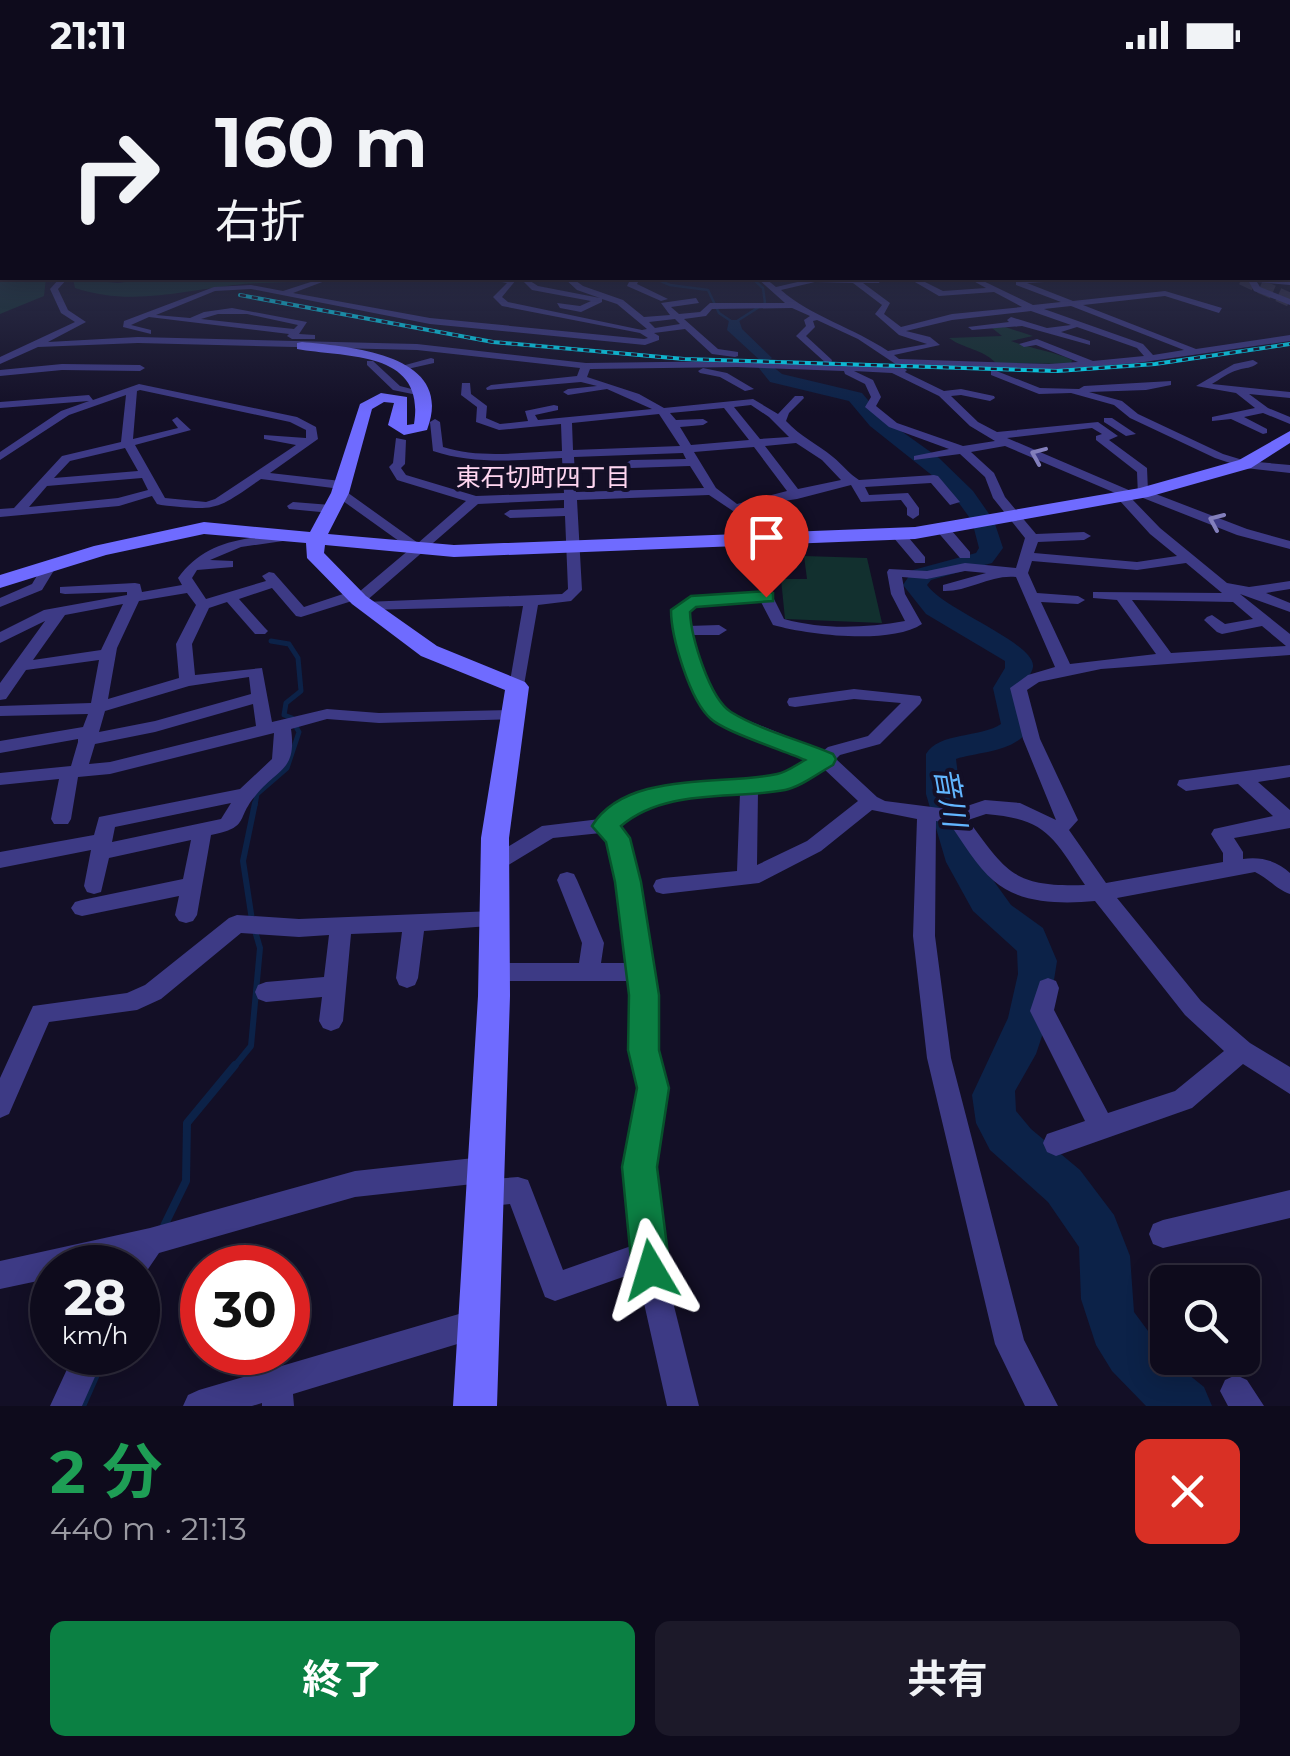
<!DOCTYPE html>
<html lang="ja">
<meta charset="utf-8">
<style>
body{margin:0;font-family:Montserrat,"Noto Sans JP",sans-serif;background:#1c1929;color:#f1f3f6;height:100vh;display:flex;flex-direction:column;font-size:38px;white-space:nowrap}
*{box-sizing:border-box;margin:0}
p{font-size:32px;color:#9b9ba3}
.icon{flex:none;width:55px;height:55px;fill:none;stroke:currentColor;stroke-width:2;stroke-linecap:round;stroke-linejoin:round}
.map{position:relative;height:1336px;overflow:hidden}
.details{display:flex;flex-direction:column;background:#0e0b1c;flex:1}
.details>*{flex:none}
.banner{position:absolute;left:0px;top:0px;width:1290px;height:210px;box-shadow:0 5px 25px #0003,0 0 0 2px #2e2b3b;background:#0e0b1c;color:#f1f3f6;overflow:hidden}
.controls{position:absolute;left:1150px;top:1195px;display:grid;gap:20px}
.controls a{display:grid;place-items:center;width:110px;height:110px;border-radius:15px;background:#0e0b1c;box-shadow:0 5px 25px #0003,0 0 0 2px #2e2b3b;font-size:50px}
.speed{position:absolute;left:30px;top:1175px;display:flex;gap:20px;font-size:50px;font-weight:700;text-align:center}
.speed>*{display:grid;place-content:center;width:130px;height:130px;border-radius:50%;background:#0e0b1c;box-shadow:0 5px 25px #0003,0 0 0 2px #2e2b3b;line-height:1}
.speed small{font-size:25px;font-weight:400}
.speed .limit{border:15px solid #d22;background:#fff;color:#111}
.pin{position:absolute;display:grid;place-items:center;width:85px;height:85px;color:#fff;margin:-102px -42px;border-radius:50% 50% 50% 0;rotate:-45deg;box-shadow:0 0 10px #0007}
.pin .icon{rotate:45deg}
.me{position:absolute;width:110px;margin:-55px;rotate:353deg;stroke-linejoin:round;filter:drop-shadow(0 0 8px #0008)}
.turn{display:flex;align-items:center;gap:35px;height:210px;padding:0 50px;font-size:45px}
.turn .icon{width:130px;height:130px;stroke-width:2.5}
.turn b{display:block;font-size:70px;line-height:85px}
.round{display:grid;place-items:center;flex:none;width:105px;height:105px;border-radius:15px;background:#1c1929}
.headline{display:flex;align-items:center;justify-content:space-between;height:170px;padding:0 50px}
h1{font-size:60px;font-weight:700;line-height:75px;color:#1e9e55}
.action{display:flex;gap:20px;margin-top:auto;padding:20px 50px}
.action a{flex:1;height:115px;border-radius:15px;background:#0b8043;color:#fff;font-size:40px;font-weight:700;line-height:115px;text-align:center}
.action a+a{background:#1c1929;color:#f1f3f6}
.status{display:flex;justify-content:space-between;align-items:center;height:70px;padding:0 50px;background:#0e0b1c;direction:ltr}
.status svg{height:28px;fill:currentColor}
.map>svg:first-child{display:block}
.green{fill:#12302f}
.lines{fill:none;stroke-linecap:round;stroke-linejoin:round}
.stream-far3{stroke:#0c2248;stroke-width:2.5}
.stream-far2{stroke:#0c2248;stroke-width:5}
.stream-far1{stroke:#0c2248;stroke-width:6}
.stream{stroke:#0c2248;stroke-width:8}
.river{fill:#0c2248;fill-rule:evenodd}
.highway-tunnel{stroke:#312d47;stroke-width:14;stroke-dasharray:14 6;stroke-linecap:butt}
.street{fill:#3d3a85;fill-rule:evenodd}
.secondary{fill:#6f6bff;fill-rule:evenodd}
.rail-casing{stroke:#00e5ff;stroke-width:4}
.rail{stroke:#130f26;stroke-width:2.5;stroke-dasharray:6;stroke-linecap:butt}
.oneway{stroke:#837fbc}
.route{fill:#0b8043;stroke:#07532c;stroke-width:2.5}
.labels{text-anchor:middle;stroke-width:8;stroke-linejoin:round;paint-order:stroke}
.far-neighbourhood-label{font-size:25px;fill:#ffd6f0;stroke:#130f26}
.water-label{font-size:30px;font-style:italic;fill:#62b6ff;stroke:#130f26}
</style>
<div class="status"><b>21:11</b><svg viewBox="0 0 49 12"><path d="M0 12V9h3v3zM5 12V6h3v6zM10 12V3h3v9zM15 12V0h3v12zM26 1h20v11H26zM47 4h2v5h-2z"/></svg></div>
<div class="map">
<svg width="1290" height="1336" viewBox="0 0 1290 1336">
<rect width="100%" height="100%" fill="#130f26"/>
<!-- green -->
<path class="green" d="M0,156L2,208H46L44,226L0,244Z
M155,208H312C289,214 267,212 243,214C185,220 132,237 75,218L73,209L118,213Z
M1005,257L1033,266L1011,271C1032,279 1052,281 1072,290L1071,294L996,293C981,278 966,280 949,268L1002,266L992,258Z
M804,486L867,488L882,553L785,549L781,509H807Z"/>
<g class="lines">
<!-- stream-far3 -->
<path class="stream-far3" d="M654,208L670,215L708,220L719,243L734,253L765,233L763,218L752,208"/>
<!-- stream-far2 -->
<path class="stream-far2" d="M271,571L289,574L298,588L301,621L286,633L284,645L292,648
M255,735L257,724L287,698L299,662L296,657"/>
<!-- stream-far1 -->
<path class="stream-far1" d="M252,850L243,791L255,733
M233,998L251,976L260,878L255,861"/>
<!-- stream -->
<path class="stream" d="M164,1156L186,1111L187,1053L235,995
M82,1336L106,1282"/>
<!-- river -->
<path class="river" d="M729,250H739L742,259L772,288L767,292L782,304L862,323L883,348L939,388L973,421L994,451L1003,478L992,493L931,510L927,515C944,540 1036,573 1033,597C1032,603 1025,612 1021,618L1032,650C1025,682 982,681 956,689L963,746L980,792L1011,835L1043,858L1057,891L1048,948L1036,984L1015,1021L1016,1041L1031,1059L1080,1100L1114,1145L1130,1186L1134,1242L1168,1288L1204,1317L1212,1336H1146L1112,1301L1096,1275L1081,1229L1079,1177L1048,1132L990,1080L976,1053L972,1025L1008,948L1018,904L1017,881L973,841L946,792L926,724V684C939,662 980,668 1001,654L993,618L1005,598V591L926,544L903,515L913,500L976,483L979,478L972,451L948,418L870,356L849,331L770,312L758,297L763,293L727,260Z"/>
<!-- highway-tunnel -->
<path class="highway-tunnel" d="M1242,208L1290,230"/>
<!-- street -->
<path class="street" d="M1288,180H1290V184H1288Z
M1288,196H1290V200H1288Z
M60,208H68L58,219L68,240L86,252L48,272L138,267L417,274L586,293L737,291L827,294L796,266L806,256L804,250L810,246L792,238L712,239L706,246L684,249L718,279L738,282V286L735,287L712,284L685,259L654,263L659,266V270L645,275L430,254L251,219L215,221L156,245L190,248L204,242L232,238L307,252L299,264L315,265V269H292L287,266L289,264L149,247L131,255L151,260V264L123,257L124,251L214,217L251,215L283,221L323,208H333L293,223L430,248L644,269L648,268L640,263L502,236L493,227L507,213L481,208L516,210L502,227L508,232L642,260L647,259L617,234L602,229V232L581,242L560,238L557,233L580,236L591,231L532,220L523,211L527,209L538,216L600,228L577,220L564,208H572L583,216L623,230L644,247L670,245L661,233L696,228L699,233L671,237L679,244L700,242L710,233H785L757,208H765L776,217L815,208H882L879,213H863L890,233L884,244L901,257L952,244L1022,237L994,222L939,226L908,208H917L943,221L986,218L968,208H977L1033,235L1061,232L1016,215V211L1082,208L1078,210L1027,213L1073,231L1165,221L1222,238L1219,243L1165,226L1083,235L1196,279L1290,265V271L1137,293L1049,300L897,295L858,269L817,250L813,251L815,257L806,266L832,290L831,294L902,297L907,300L905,302L944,321L961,319L994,326L995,328L990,331L961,325L951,326L978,352L997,362L1098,352L1118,366L1109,370L1147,398L1148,421L1247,459L1290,471V479L1237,465L1138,426L1137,402L1096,370V366L1102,364L1092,358L1007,368L1131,421V428L1160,458L1227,513L1249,517L1290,511V519L1266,523L1290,533V542L1240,524L1290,564V585L1101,599L1039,612L1027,620L1040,669L1078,750L1069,760L1106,813L1223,792V783L1211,764L1214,759L1273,746L1238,714L1186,721L1177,715L1179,710L1290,695V707L1258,712L1290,740V758L1234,768L1243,782V789C1260,786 1278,791 1290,803V824C1277,820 1268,808 1255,802L1117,828L1201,931L1250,973L1290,997V1024L1243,994L1192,1038L1056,1086L1047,1082L1043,1073L1047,1064L1085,1051L1030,941L1040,911L1048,908L1056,911L1059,918L1054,940L1108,1043L1175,1021L1224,981L1185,945L1095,831C1062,834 1020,834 994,811C976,796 963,772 949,753L936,751L935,866L951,988L1024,1270L1058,1336H1025L995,1274L927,988L913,866L917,749L872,740L821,781L759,813L663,824L656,822L653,816L656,810L663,808L737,801L740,723C696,727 652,726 617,756L628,769L638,813L655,925L656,980L665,1019L652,1097L665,1200L699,1336H667L637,1202L555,1231L545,1227L510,1134L483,1137L473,1133L469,1123L473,1114L355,1127L159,1183L142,1208L138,1210V1198H118L120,1193L98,1198H52V1208L0,1219V1191L150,1158L355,1101L483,1087L492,1091L496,1100L493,1109L518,1107L528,1110L563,1200L634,1175L626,1097L641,1019L632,980L631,911H494L486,909L483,902L486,895L494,893H579L582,873L557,810L560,804L567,802L574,804L577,810L604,873L601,893H628C624,860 622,786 601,763L553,768L502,799L495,802L488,799L485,794L488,789L542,756L600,749L617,735L655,719L781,706L810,690L713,649L687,602L673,561V540L691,527L759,523L758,498L733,441L709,425L577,430L582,520L571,531L538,535L523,621H511L509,617L523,536L367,540L362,539L361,534L352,531L301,547L296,546L272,518L239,529L265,558L268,561L265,564H255L227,532L209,538L192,574L195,605L262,598L272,652L327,639L379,643L514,640L520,641L523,645L520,649L379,653L327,649L291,659C297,701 278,698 256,725C235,749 251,757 211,765L197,845L193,851L186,853L179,851L175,845L179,826L82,846L75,844L71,838L75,832L82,830L183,809L191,770L109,788L101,822L94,824L87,822L84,816L91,780L0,798V782L94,765L99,747L240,719L272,689L274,663L110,704L78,707L71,749L68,754H54L51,749L59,709L0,715V703L71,696L78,672V669L0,683V671L83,657L88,644L0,646V636L91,633L99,590L26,600L6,629L0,630V613L45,551L0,573V562L44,540L127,525V522L65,524L60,523V517L135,513L140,514L142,522L182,515L178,508C196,483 219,473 250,468C261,466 272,465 282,460L289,464L283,471L241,477L210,490L233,491V497L197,500L192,508L206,529L266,511L262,506L269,502L274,503L304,537L349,522H359L410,479L336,426V420H344L418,473L466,431L397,410L389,397L393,393L396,368L406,370L405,394L401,398L406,405L476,426L564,423L562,388C519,390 475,395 433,381L430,352L435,349L440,352L443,377C480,389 523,382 562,381L561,354L499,360L476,352L477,337L461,325L462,313H470L471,324L487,336L486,348L500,354L528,351L525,341L554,335L558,336V340L535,345L538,350L652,339L607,319L568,325L563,322L568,319L597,316L581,312L487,320L486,318L491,315L577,306L580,298L417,280L138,273L38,277L0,294V287L75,252L61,243L50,219ZM815,212L853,213L882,235L875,244L899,265L927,274L888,281C854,258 812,247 781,220ZM1071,236L1184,280L1153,285L1143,274L1044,239ZM1031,241L1071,255L1047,258L1011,247L1007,250L1009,252L968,257L972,260L1022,256L1090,275V271L1061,262L1077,257L1137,278L1144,286L1093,291L1037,269L1019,274L1024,277L1036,275L1078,292L1049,294L899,289L894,285L940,275L930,267L906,261L952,250ZM218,244H247L298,255L294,259L201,249ZM675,249L680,254L655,258L649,252ZM737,297L844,301L845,304L865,314L871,327L865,337L889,357L949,379L914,386V390L960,384L985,407L993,428L1025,468L1016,498L965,493L927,501L889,499L887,502L891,524L905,551C865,558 824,560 784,549L773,527L772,498L745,440L751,436L797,429L851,415L861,432L901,430L907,438V445L913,449L919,445V438L908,423L869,425L865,417L931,413L950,435L960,432L938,406L934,405L859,410C849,404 843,395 833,387C816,373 801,367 786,351L789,343L804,328L803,326H795L778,344L753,329L664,338L639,324L587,307L590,299ZM854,301L892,303L939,326L970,356L995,371L963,376L897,353L876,336L881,327L873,310ZM751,335L769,347L789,367L760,369L734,337ZM724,338L749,370L691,375L680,357L703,355L708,352L703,349L676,350L670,343ZM659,344L680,376L573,380L572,353ZM796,373L822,390L841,410L798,419L765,376ZM1005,376L1120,425V431L1150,464L1177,486L1137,492L1034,483L1038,472L1084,470L1091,466L1084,462L1036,464L1005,427L994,403L971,382ZM754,377L787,421L737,434L716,418L694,382ZM683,383L686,389L631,390L625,394L631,398L690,396L704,418L576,422L574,387ZM564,430V438L510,440L504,444L510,448L565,446L568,519L562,524L365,532L478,434ZM1032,491L1137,500L1186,493L1222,523L1093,522V528L1117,530L1156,584L1070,594L1041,532L1078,534L1085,530L1078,526L1037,523L1028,503ZM965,501L986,503L943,515V521C967,522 992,504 1016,507L1055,597L1028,605L1010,618L1023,669L1056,750L1020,733L985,730L955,740L885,731L877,727L836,689L840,685L880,674L920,634L922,630L920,626L854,619L789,628L787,632L789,636L795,637L854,629L901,633L868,666L828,677L823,681L725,641L703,602L690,565H719L727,560L719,555L688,556L687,541L695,535L761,532L773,555C809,565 890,575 922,554L905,524L902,507L927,509ZM187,523L196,535L176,574L179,608L108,629L117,578L139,531ZM1132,530L1233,532L1253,549L1225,554L1212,545L1207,547L1204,550L1217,562L1222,564L1262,556L1286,576L1171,583ZM123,534L101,580L33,590L65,545ZM249,607L251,624L155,651L99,662L105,641L189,616ZM253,634L256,656L110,692L89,694L95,674L155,662ZM823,698L858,731L807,771L757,795L758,721L792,716ZM231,733L221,749L112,772L115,757ZM986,744C1047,749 1053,767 1085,815C1014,817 1008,804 968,750Z
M622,208L639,210L637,214L668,229L661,231L627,216L629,212Z
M1210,208L1290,211V215L1257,212L1260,217L1290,229V235L1254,221L1249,212H1207Z
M431,288L434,289V293L403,300L398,297Z
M1253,290L1258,293C1250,299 1247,297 1238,300C1229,302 1219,310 1212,314L1290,322V328L1249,324L1268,338L1290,347V354L1263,343L1244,347L1267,359V363L1263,364L1231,349L1212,351V347L1255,338L1236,323L1196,316L1234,294Z
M367,291H373L400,316L427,323L422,326L393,320L367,295Z
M62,294L140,295L145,298L140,301L62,300L0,306V300Z
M703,298L727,303L754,319L745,321L720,307L700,303L698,301Z
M994,300L1040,318L1079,319L1084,316L1171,311V315L1146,320L1089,322L1122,331L1138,344L1223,384L1246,391L1290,395V403L1245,398L1215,388L1130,348L1114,335L1071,323L1039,324L991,305V301Z
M139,314L297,347L316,357L318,369L270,403L341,411L347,415L341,419L261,409C215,441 217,441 161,435L157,434L152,426L119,436L0,447V439L14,438L62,386L121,372L126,325L69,345L0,390V382L61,341L89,331L0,338V332L89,325L93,330ZM140,320L290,352L306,360V368L264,365V369L296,375L215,429L206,432L165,428L135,375L191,360L177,347L172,350L178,358L133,369L137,321ZM125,378L138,401L54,408L70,391ZM142,408L148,420L118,428L29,437L47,416Z
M1104,348H1112L1136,364L1126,366L1104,352Z
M293,432L331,435L337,439L331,443L289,439L287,436Z
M941,453L946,454L970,482V488H960L936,460V454Z
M898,460L903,461L925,487V493H915L893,467V461Z
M49,493L56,497L42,520L0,537V528L32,514L44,494Z
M494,841L502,843L505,849L502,855L424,861L418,908L415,915L407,918L399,915L396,908L402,862L351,864L343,951L339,958L331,961L323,958L319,951L322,927L266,932L258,929L255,922L258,915L266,912L324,907L329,865L299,867L241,863L161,929L137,940L49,952L9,1044L0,1048V1008L33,936L127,923L145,915L229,848L237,845L299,849Z
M1290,1120V1148L1163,1178L1153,1174L1149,1164L1153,1154L1163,1150Z
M476,1239L487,1243L491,1254L487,1265L293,1324L294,1336H262V1333L252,1336H183L188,1325L199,1320Z
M75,1282H106L82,1336H50Z
M1236,1305L1247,1310L1264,1336H1228L1220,1321L1225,1310Z"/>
<!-- secondary -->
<path class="secondary" d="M302,272C351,277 456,284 427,360L404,365L388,355L394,333L384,332L372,339L349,423L328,464L454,475L915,457L1140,418L1239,390L1290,361V373L1251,398L1148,427L915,469L454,487L325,475L324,483L366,526L437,576L525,612L529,617L509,768L510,926L497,1336H453L478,926L481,768L505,620L421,586L352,534L307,488L306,473L204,464L106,485L0,518V505L94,476L204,452L310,462L331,423L360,334L381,323L407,327V355L414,354C426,280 347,288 297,279V273Z"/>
<!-- rail casing -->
<g class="rail-casing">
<path id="rail" d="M240,225L493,272L684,289L1057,301L1155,294L1290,274"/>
</g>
<!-- rail -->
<use href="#rail" class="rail"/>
</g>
<!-- one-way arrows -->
<defs><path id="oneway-chevron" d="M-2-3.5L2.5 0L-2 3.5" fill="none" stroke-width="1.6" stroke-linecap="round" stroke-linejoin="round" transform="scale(2.5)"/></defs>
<g class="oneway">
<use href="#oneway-chevron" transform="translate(1038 385) rotate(-157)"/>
<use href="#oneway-chevron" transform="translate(1216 451) rotate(-156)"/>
</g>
<!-- sky -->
<linearGradient id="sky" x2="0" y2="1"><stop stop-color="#0a0815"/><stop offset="0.45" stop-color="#333752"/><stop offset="1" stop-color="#333752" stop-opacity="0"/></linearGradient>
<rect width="1290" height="343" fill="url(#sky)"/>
<!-- route -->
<path class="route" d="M766,521L773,523V531L696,537L690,542C691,566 709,628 731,642C760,660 800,670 833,684L836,689L833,695C818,703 801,717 785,720C730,730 666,718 621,756L630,768L641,812L659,925V980L669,1018L657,1097L670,1200L664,1213L651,1219L638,1213L632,1200L622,1097L637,1018L628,980L629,925L615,812L606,772L592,756C626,700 723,716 777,704C787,702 796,695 805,690C785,681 725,662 711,649C690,631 671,567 671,540L691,526Z"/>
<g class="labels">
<!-- far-neighbourhood labels -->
<g class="far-neighbourhood-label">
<text x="543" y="416">東石切町四丁目</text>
</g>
<!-- water labels -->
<g class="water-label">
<text transform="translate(950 727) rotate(80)" y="10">音川</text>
</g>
</g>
</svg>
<div class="controls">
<a><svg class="icon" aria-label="search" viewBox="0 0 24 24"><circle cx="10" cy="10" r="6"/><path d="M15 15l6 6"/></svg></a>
</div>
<div class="speed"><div>28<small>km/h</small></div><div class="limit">30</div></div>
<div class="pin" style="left:766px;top:527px;background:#d93025"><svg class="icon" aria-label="arrive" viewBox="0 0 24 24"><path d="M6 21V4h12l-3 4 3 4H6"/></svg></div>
<svg class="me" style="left:651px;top:1200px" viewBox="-20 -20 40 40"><path d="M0-17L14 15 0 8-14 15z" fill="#0b8043" stroke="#fff" stroke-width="4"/></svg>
<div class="banner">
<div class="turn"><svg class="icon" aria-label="right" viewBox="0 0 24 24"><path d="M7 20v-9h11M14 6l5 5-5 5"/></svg><div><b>160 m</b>右折</div></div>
</div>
</div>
<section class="details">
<div class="headline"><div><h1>2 分</h1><p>440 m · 21:13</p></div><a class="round" style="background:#d93025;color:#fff"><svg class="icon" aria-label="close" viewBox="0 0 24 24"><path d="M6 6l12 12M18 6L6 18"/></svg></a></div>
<div class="action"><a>終了</a><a>共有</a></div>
</section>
